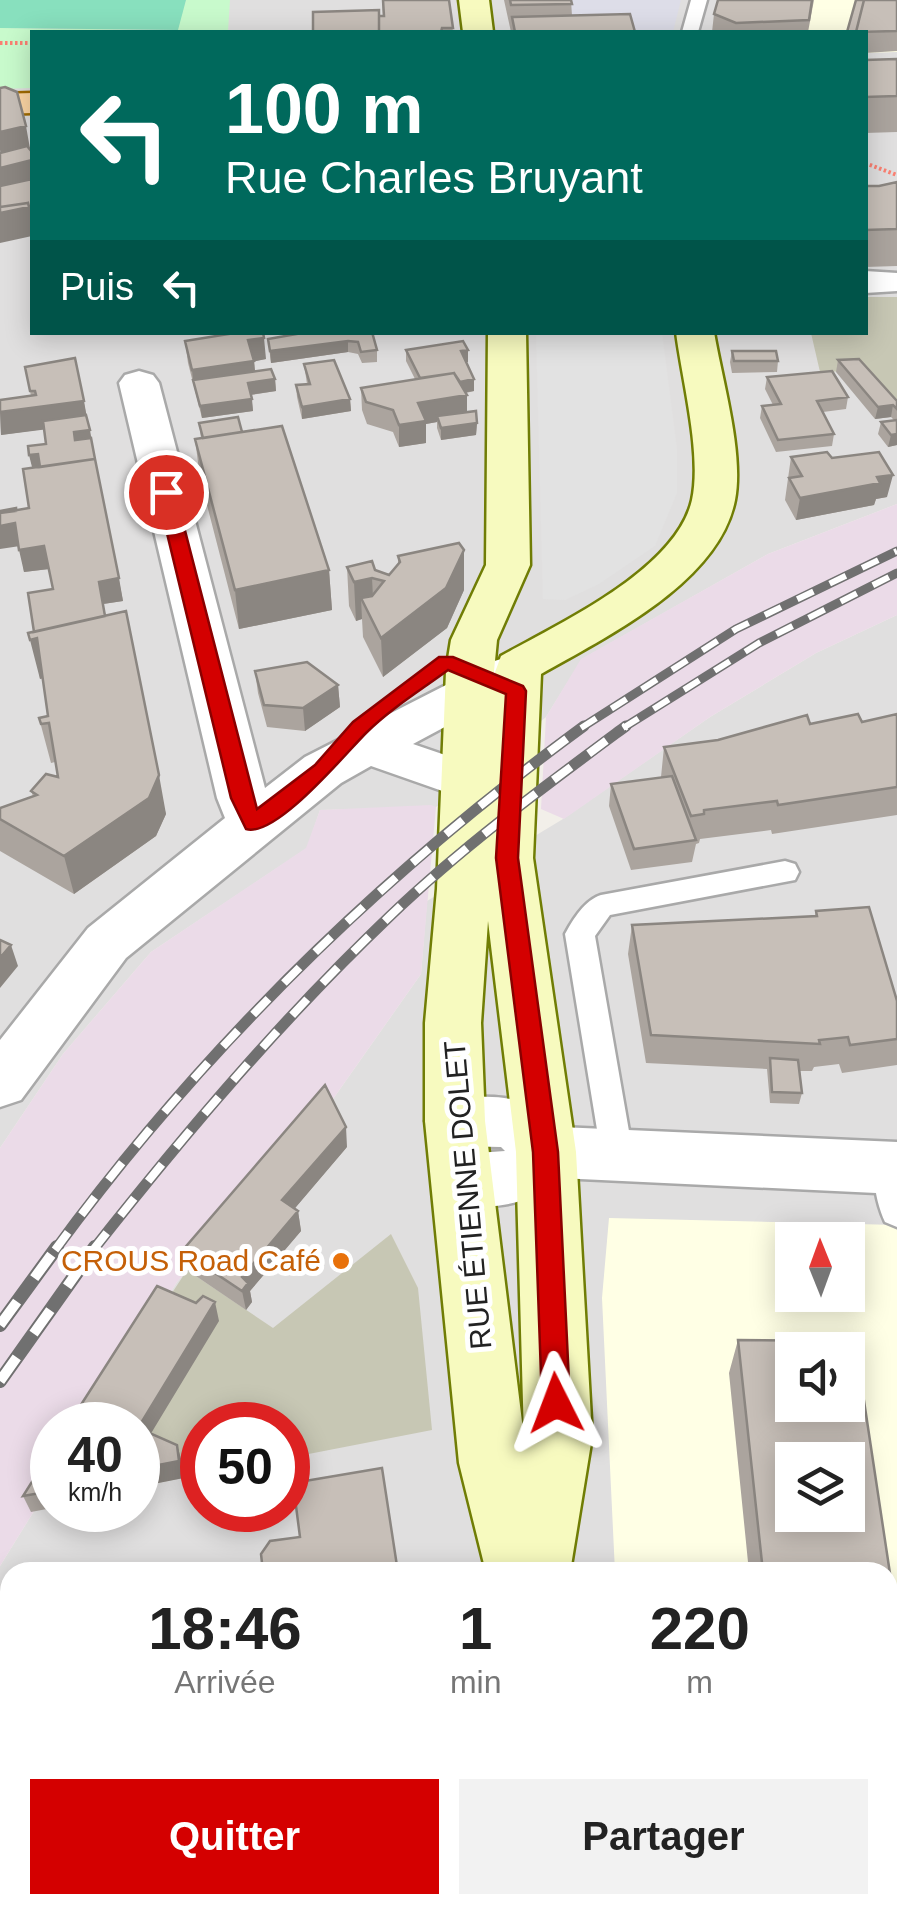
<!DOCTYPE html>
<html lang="fr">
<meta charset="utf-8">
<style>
body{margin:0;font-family:Helvetica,sans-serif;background:#f2f2f2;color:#222;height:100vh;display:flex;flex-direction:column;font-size:38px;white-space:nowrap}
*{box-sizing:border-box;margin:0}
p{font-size:32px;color:#767676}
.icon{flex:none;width:55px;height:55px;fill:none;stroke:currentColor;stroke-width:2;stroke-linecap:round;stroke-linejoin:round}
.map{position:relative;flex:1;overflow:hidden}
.side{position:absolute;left:0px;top:1562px;width:898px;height:352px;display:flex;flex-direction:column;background:#fff;border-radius:30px 30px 0 0;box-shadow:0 5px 25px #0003}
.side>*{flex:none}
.guide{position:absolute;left:30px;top:30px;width:838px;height:305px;border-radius:0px;box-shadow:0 5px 25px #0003;background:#00695c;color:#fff;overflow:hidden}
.needle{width:65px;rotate:359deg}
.fabs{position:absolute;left:775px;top:1222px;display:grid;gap:20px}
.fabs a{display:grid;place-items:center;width:90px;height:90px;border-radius:0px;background:#fff;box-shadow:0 5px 25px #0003;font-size:50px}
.speed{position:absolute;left:30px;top:1402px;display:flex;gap:20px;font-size:50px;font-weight:700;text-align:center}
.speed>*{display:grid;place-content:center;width:130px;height:130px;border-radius:50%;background:#fff;box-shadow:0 5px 25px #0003;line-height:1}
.speed small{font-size:25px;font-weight:400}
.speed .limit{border:15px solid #d22;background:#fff;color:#111}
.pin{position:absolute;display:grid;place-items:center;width:85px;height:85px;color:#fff;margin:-42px;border:5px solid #fff;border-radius:50%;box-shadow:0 2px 10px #0007}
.me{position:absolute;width:110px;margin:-55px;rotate:357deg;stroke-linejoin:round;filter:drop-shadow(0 0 8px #0008)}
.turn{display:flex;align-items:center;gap:35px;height:210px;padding:0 30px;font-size:45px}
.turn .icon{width:130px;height:130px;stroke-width:2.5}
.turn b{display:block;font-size:70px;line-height:85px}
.then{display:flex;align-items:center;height:95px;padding:0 30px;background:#0003;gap:20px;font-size:38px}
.eta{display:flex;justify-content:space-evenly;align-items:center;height:170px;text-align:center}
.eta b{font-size:60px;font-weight:600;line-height:70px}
.action{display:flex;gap:20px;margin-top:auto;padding:20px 30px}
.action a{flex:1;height:115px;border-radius:0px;background:#d40000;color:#fff;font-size:40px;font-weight:600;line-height:115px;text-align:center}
.action a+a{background:#f2f2f2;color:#222}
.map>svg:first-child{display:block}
.residential{fill:#e0dfdf;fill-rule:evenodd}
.industrial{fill:#ebdbe8}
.education{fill:#ffffe5;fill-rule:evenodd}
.construction{fill:#c7c7b4}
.park{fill:#c8facc}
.pitch{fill:#88e0be}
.parking{fill:#e2e2e2}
.plaza{fill:#dddde8}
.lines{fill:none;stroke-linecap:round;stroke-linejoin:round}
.service-casing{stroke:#a9a9a9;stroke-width:5}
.minor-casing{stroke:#a9a9a9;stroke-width:5}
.secondary-casing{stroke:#707d05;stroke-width:5}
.primary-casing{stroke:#a06b00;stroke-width:5}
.path{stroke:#fa8072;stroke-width:4;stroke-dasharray:2.5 2.5;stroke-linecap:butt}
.service{fill:#fff;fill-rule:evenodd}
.minor{fill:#fff;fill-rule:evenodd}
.secondary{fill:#f7fabf;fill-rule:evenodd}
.primary{fill:#fcd6a4;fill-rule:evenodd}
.rail-far2-casing{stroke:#707070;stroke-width:9}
.rail-far1-casing{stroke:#707070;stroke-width:11}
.rail-casing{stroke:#707070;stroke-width:14}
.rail-far2{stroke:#fff;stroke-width:6;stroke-dasharray:18;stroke-linecap:butt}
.rail-far1{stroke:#fff;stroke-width:8;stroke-dasharray:22;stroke-linecap:butt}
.rail{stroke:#fff;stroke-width:10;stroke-dasharray:29;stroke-linecap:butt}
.wall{fill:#aba49e;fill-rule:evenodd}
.shaded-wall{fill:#8b8681}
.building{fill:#c7bfb8;stroke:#8b8681;stroke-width:2.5;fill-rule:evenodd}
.route{fill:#d40000;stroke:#8a0000;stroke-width:2.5}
.food-dot{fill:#e8710a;stroke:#fff;stroke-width:4}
.labels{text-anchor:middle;stroke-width:10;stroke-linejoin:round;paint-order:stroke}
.street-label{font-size:30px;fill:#222;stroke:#fff}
.food-label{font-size:30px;fill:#c56008;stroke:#fff;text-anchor:end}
</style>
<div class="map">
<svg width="897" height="1914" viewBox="0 0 897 1914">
<rect width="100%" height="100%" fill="#f2efe9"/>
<!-- residential -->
<path class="residential" d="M0,0H897V504L768,554L582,659L546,717L436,807L320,810L307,848L151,952L63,1054L0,1148ZM32,32H865V332H32Z
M897,615V1914H0V1566L52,1482V1510H138V1425H88L177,1282L333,1099L421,974L427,901L563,819L710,717L816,653ZM792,1240H848V1295H792ZM792,1350H848V1405H792ZM202,1425H288V1510H202ZM792,1460H848V1515H792ZM10,1572H888V1905H10Z"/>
<!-- industrial -->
<path class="industrial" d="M897,504V615L816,653L710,717L564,819L541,809L546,717L581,659L768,554Z
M431,805L436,807L421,974L333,1099L177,1282L88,1425H52V1482L0,1566V1148L63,1054L151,952L306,848L320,810Z"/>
<!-- education -->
<path class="education" d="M724,0H897V52L865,53V32H715Z
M609,1218L897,1225V1914H660L659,1905H888V1572H615L602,1298ZM792,1240H848V1295H792ZM792,1350H848V1405H792ZM792,1460H848V1515H792Z"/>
<!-- construction -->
<path class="construction" d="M865,297H897V416L857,371L820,372L811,333L865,332Z
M391,1234L418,1288L432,1430L288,1458V1425H202V1474L138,1487V1425H86L187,1270L273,1328Z"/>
<!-- park -->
<path class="park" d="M186,0H230L228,32H32V88L0,89V28L177,30Z"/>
<!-- pitch -->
<path class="pitch" d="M0,0H186L178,30L0,28Z"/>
<!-- parking -->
<path class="parking" d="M536,333H662L677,449V493L655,546L599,584L565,600L543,599Z"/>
<!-- plaza -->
<path class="plaza" d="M564,0H681L673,32H572Z"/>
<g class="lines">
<!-- service casing -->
<g class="service-casing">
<path id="service" d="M691,0H707L698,32H682Z
M785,861L795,864L799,872L795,880L610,915L595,936L633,1154L629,1164L617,1168L605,1164L601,1154L565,934C573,919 585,900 601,895Z
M890,1154L897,1156V1227L885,1222C877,1205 870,1175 878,1158Z"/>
</g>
<!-- minor casing -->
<g class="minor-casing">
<path id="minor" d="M865,271L897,273V291L865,293Z
M139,371L153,375L159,383L265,788L305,757L491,662L508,657L525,662L532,673L525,684L413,744L486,769L493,782L486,795L468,800L371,766L341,783L126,958L21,1100L0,1107V1040L88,928L225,818L217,798L119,383L125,375Z
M455,1096C504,1098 521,1092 560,1127L897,1142V1194L559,1178C527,1208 482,1213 441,1198L433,1180L441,1162L463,1154L505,1151L501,1147L455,1146L434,1139L425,1121L434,1103Z"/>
</g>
<!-- secondary casing -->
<g class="secondary-casing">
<path id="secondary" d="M459,0H489L493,32H463Z
M488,332H526L530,565L497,640L494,671V675L501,656C560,623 676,570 692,500C702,454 682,380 676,332H714C722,380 744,453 735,500C719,582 608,636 541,674L533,858L576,1152L592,1437L570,1572H486L459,1463L425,1121V1023L437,889L446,671L451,640L486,565ZM488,921L516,1152L524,1438L485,1121L481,1023Z
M528,1905H608L609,1914H529Z"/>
</g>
<!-- primary casing -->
<g class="primary-casing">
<path id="primary" d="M32,93V113L0,114V94Z"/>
</g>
<!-- path -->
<path class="path" d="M0,43H32
M865,163L897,175"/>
<!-- service -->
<use href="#service" class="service"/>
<!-- minor -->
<use href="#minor" class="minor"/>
<!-- secondary -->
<use href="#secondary" class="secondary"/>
<!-- primary -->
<use href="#primary" class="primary"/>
<!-- rail-far2 casing -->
<g class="rail-far2-casing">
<path id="rail-far2" d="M581,728L736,629L897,551
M623,728L759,643L897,573"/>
</g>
<!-- rail-far1 casing -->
<g class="rail-far1-casing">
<path id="rail-far1" d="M55,1250C203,1048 383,873 584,726
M93,1250C186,1132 282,1019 390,916C463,846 545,786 626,726"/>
</g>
<!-- rail casing -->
<g class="rail-casing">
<path id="rail" d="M0,1325L57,1247
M0,1381L95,1247"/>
</g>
<!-- rail-far2 -->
<use href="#rail-far2" class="rail-far2"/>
<!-- rail-far1 -->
<use href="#rail-far1" class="rail-far1"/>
<!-- rail -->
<use href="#rail" class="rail"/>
</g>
<!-- wall -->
<path class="wall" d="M382,0H449L453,32H313L383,16Z
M504,0H571L572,16L635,32H511Z
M814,0L808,32H712L714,14Z
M897,0V51L865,53V32Z
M897,59V132L865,133V60Z
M897,182V266L865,267V186H879Z
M372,332L377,350V362L362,363L358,354L348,352L271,363L268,339Z
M724,332H811V335L725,334Z
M185,341L266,359L254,361L255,371L275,379L276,391L251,395L253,411L202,418L188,363Z
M406,350L468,362H466L474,391L466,393L467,412L477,423L476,435L441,440L437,428V422L426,424V443L399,447L393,432L367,424L362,410L361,388L415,379L406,361Z
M732,351L778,361L777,372L732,373L730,362Z
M75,358L123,601L103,604L106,616L166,814L156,836L74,894L0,851V808L33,796L31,791L58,777L55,762L51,763L39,718L48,716L43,678L40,679L34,632L53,589L49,569L24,572L16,511L29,508L40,467H32L46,444L44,429L1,435L0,400L31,396L25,367Z
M838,360L897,401V445L888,447L878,434L881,422L894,420L891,417L875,419L836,372Z
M304,364L350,399L351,411L302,419L297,397L296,385L307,384Z
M767,377L848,397L846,409L823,412L834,434L832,446L776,452L760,418L762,406L773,405L765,389Z
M199,423L242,432L329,570L332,610L239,629L200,478L195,439L201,438Z
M791,457L832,458L887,497L876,499L874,505L796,520L785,500Z
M398,556L464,590L447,628L383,677L363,637L362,619L356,621L349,606L347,567L375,570L389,575L398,564Z
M255,671L338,685L340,707L305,731L267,727L258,693Z
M897,714V815L772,834L771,830L700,839L699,843L696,844L692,862L631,870L609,806L611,784L661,777L664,747L718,740L810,724L862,722Z
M816,911L897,1001V1065L842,1073L839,1064L814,1067L812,1071H800L802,1093L799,1104L770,1103L767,1069L646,1063L628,954L632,925L815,916Z
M347,1147L294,1209L298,1211L301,1231L250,1291L252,1302L246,1310L187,1270L182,1251Z
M738,1340L855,1341L897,1620V1816H888V1572H749L729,1373ZM792,1350H848V1405H792ZM792,1460H848V1515H792Z
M52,1450V1508L31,1512L23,1496Z"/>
<!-- shaded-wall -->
<path class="shaded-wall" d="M26,126L32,160V182L0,190V168L3,167L0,150V132Z
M29,207L32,210V236L0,243V213Z
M264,338L266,359L251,362L254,361L256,382L275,379L276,391L249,395L193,380L192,370L248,340Z
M348,341V352L271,363L270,351Z
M468,350V362L461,363V351Z
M474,379V391L424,399V387Z
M467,395V417L437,416V422L426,424V443L399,447V425L418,403Z
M252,399L253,411L202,418L200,406Z
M350,399L351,411L302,419V407Z
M84,401L88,424L1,435L0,412Z
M893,405L891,417L875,419L878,407Z
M477,423L476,435L441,440V428Z
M90,430L92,442L76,444L74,432Z
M897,434V445L888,447L891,435Z
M38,454L41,466L32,467L29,455Z
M893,475L887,497L876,499L874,505L796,520L800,498L877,477Z
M17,521L20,546L0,549V524Z
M44,546L49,569L24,572L19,550Z
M464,550V590L447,628L383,677L381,638Z
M329,570L332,610L239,629L235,590Z
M119,578L123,601L103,604L47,677L40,679L30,640L99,582Z
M372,578L374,617L361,598L362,619L356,621L354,582Z
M338,685L340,707L305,731L303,708Z
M159,775L166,814L156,836L74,894L64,856Z
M11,945L18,966L0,988V958Z
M346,1127L347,1147L285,1220L282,1200Z
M298,1211L301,1231L250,1291L252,1302L246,1310L242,1291V1277Z
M215,1302L219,1321L144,1445L138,1428Z
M177,1445L182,1462L184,1478L138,1487V1469Z
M397,1566V1572H385L384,1568Z
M112,1905H120V1914H112Z"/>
<!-- building -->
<path class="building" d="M383,0H449L453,28H442L441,32H379V16H384Z
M510,0H571L572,4L511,5Z
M718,0H812L809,20L736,23L714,14Z
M856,0H864L856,32H847Z
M864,0H897V31L856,32Z
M379,10V32H313V12Z
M630,14L635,32H515L512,17Z
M897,59V96L865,97V60Z
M5,87L17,92L26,126L0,132V88Z
M27,146L32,152V160L0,168V153Z
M32,179V210H30L28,203L0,207V186Z
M897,182V229L865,230V186H879Z
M28,203L29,207L0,213V207Z
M241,332H263L264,338L248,340L254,361L192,370L185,341Z
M308,332H372L377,350L361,352L358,342L348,341L270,351L268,339Z
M463,341L468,350L461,351L474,379L460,382L454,373L420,378L406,350Z
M732,351H776L778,361H734Z
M75,358L84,401L0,412V400L36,395L35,391H30L25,367Z
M859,359L897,401V409L893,405L878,407L838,360Z
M334,360L350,399L302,407L296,385L310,384L304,364Z
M271,369L275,379L248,383L252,399L200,406L193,380Z
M832,371L848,397L817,401L834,434L778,440L762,406L781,404L767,377Z
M454,373L467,395L418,403L426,421L399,425L393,410L366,402L361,388Z
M476,411L477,423L441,428L437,416Z
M86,415L90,430L74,432L75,440L91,438L95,459L40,467L38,454L29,455L28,446L46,444L43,421Z
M238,417L242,432L203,438L199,423Z
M897,420V434L891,435L881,422Z
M282,426L329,570L235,590L195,439Z
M827,452L832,458L879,452L893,475L877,477L880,483L800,498L789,478L802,476L791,457Z
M95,459L119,578L99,582L105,616L34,632L28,593L53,589L44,546L19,550L15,523L0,526V513L29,508L23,469Z
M16,508V511L0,513V511Z
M459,543L464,550L446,588L381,638L361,598L372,596L384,581L372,578L354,582L347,567L372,561L375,570L389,575L400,562L398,556Z
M126,611L159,775L149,798L64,856L0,819V808L37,795L31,791L46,774L58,777L49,723L41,724L39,718L48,716L37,638L30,640L28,633Z
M307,662L338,685L303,708L264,705L255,671Z
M858,714L862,722L897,714V787L778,805L777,801L704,810V814L691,816L664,747L718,740L807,715L810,724Z
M672,776L696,840L634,849L611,784Z
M869,907L897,1001V1039L850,1045L848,1037L819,1040L820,1044L651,1035L632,925L817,916L816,911Z
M0,940L11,945L0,958Z
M770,1058L798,1060L802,1093L772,1092Z
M325,1085L346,1127L282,1200L298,1211L242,1277L248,1283L242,1291L182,1251Z
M157,1286L196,1303L203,1296L215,1302L138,1428L177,1445L179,1461L138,1469V1425H68Z
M738,1340L855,1341L897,1620V1795H888V1572H763ZM792,1350H848V1405H792ZM792,1460H848V1515H792Z
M52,1450V1491L23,1496Z
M382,1468L397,1566L384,1568L385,1572H263L261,1554L270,1541L300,1537L293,1483Z
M38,1905H112V1914H37Z
M308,1905H434L435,1914H308Z"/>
<!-- route -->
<path class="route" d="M166,486L175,492L257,809L315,765L353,722L439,657H453L523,686L526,691L518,858L558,1152L570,1403L566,1412L556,1416L547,1412L542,1403L533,1152L496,858L506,694L448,670C421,690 390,709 366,733C345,754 276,838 246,829L231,798L157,492Z"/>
<!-- markers -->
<circle class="food-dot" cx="341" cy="1261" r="10"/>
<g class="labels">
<!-- street labels -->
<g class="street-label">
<text transform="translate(468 1195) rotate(-95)" y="10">RUE ÉTIENNE DOLET</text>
</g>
<!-- food labels -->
<g class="food-label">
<text x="321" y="1271">CROUS Road Café</text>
</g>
</g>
</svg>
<div class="fabs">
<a><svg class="needle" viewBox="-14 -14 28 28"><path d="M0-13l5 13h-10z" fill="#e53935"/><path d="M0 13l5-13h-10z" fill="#767676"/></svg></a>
<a><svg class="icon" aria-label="sound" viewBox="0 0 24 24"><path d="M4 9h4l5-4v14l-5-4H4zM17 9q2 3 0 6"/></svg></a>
<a><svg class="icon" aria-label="layers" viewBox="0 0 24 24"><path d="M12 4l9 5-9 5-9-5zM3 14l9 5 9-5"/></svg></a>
</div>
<div class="speed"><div>40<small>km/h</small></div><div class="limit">50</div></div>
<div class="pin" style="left:166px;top:492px;background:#d93025"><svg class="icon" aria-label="arrive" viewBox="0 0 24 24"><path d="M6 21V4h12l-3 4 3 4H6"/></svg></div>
<svg class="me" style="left:556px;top:1403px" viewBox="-20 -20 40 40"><path d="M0-17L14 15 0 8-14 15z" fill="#d40000" stroke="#fff" stroke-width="4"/></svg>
<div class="guide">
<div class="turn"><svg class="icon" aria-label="left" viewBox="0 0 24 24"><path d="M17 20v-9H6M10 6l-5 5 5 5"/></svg><div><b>100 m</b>Rue Charles Bruyant</div></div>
<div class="then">Puis<svg class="icon" aria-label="left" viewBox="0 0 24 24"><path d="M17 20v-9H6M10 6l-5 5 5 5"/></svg></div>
</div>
<section class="side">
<div class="eta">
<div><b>18:46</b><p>Arrivée</p></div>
<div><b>1</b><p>min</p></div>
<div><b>220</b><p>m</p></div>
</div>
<div class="action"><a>Quitter</a><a>Partager</a></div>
</section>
</div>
